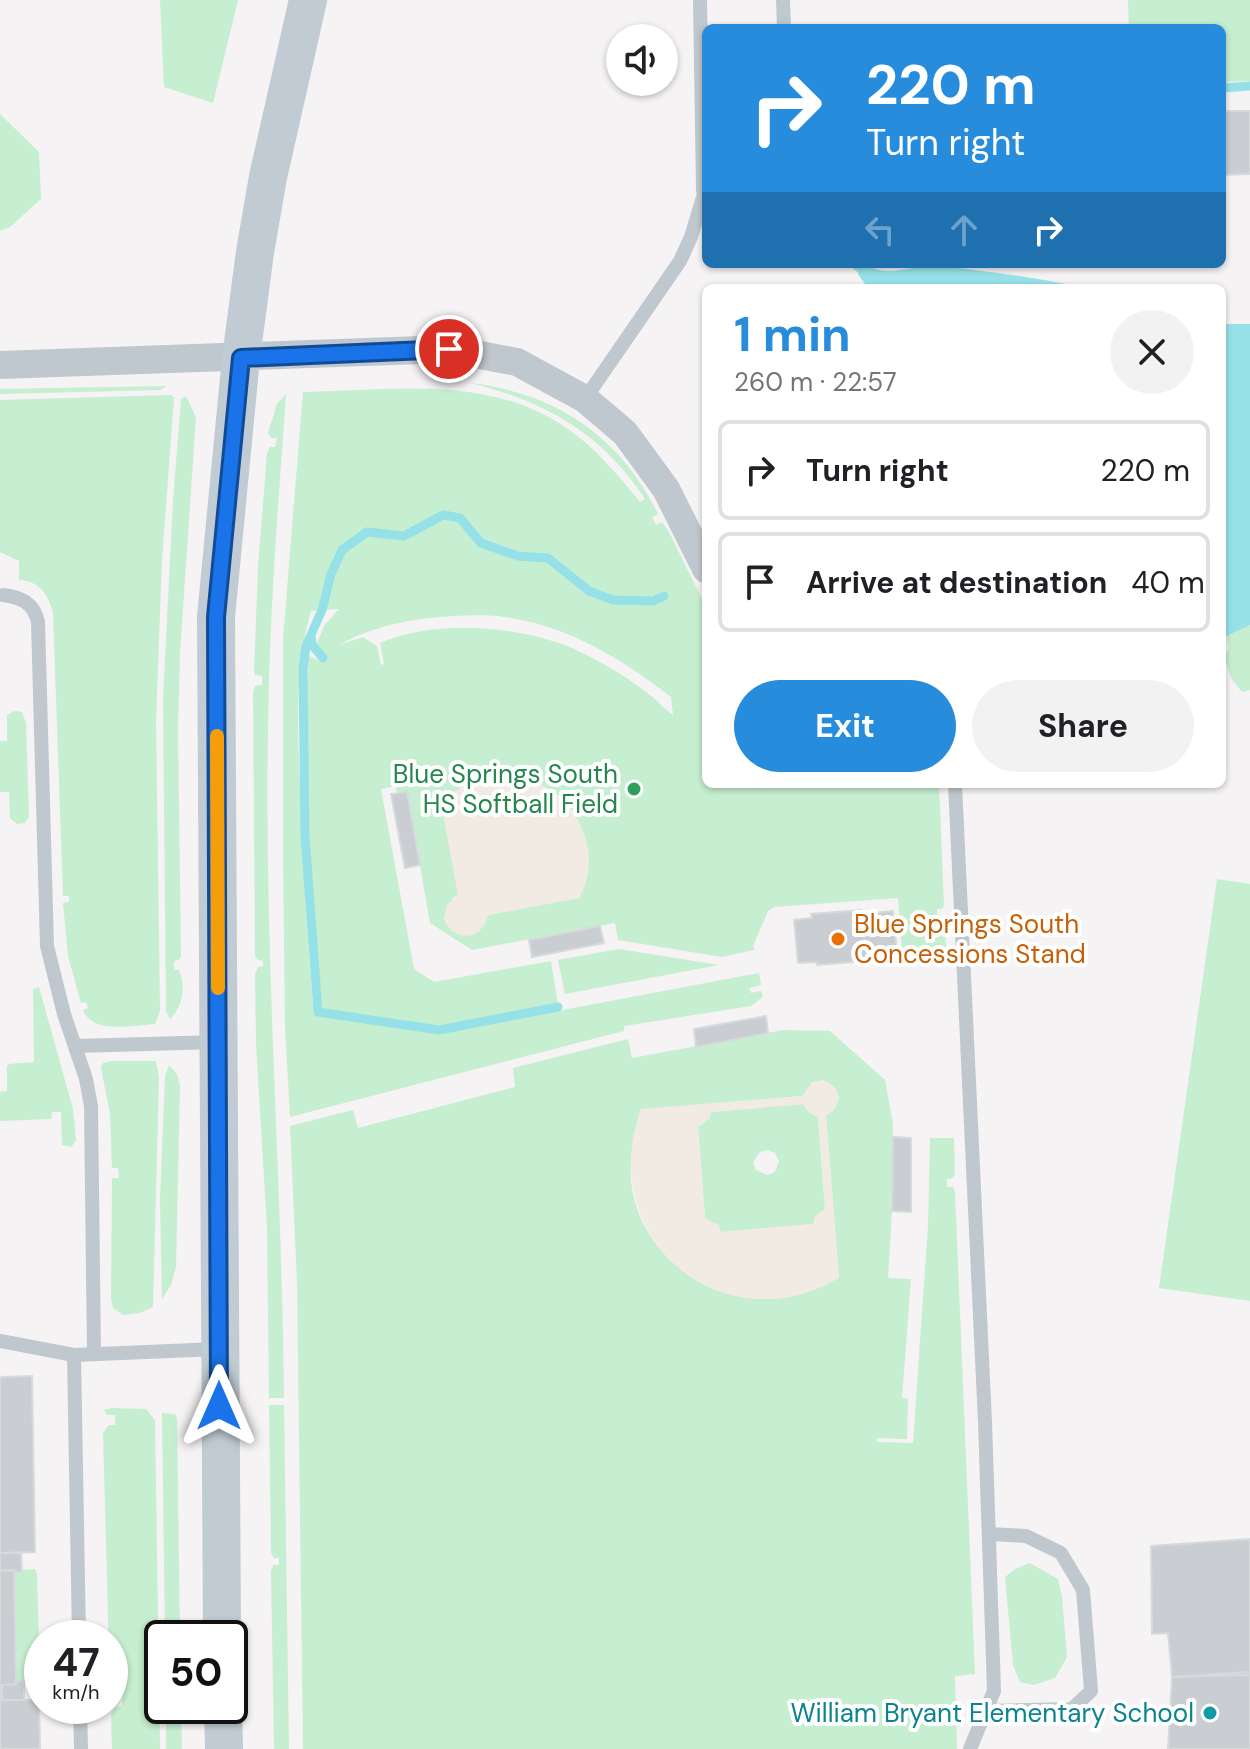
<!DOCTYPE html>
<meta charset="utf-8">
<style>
body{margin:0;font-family:"DM Sans",sans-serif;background:#f2f2f2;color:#202124;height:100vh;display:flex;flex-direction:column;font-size:30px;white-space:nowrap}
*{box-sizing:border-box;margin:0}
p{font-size:26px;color:#757577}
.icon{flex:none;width:44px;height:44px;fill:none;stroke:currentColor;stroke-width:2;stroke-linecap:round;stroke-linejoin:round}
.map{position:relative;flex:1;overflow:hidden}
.drawer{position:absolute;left:702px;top:284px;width:524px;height:504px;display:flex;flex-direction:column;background:#fff;border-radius:12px;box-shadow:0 2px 6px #0004}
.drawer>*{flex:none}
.top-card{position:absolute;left:702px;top:24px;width:524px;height:244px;border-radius:12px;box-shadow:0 2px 6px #0004;background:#278cdb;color:#fff;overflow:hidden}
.tools{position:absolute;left:606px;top:24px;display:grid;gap:16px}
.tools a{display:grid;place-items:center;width:72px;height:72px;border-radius:50%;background:#fff;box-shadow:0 2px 6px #0004;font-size:40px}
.speed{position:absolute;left:24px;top:1620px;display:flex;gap:16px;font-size:40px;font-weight:700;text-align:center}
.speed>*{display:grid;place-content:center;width:104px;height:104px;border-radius:50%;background:#fff;box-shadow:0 2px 6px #0004;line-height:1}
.speed small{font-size:20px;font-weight:400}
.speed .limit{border:4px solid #111;border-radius:12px;background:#fff;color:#111}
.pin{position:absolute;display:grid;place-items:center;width:68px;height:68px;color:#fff;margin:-34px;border:4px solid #fff;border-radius:50%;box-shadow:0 2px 8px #0007}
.me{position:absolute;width:88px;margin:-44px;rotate:0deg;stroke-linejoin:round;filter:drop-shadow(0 0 6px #0008)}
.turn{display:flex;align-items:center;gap:28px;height:168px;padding:0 32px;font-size:36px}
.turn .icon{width:104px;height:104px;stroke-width:2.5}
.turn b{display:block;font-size:56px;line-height:68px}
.lanes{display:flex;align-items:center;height:76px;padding:0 32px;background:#0003;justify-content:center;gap:40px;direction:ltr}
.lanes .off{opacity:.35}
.round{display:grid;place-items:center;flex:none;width:84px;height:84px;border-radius:42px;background:#f2f2f2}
.headline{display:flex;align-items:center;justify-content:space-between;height:136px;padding:0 32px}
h1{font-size:48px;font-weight:700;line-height:60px;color:#278cdb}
.primary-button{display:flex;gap:16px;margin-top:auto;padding:16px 32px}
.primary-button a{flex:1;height:92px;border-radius:48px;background:#278cdb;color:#fff;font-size:32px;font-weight:700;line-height:92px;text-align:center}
.primary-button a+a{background:#f2f2f2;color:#202124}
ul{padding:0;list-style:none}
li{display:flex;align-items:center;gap:24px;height:100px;margin:0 16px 12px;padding:0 16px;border:4px solid #e0e0e0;border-radius:12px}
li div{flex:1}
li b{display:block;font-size:30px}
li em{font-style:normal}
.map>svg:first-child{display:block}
.green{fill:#c6eed0;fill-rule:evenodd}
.sand{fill:#f1ebe3;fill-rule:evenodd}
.water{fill:#96e1e8}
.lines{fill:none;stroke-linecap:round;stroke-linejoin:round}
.stream{stroke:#96e1e8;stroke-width:9}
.building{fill:#caced2;stroke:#d7dadd;stroke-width:2}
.service{stroke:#bfc8ce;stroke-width:14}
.minor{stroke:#bfc8ce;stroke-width:28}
.secondary{stroke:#c0cbd3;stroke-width:38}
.route-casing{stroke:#114b97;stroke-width:20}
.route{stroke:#1a73e8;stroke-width:14}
.slow{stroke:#f59e0b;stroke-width:14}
.leisure-dot{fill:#2e9e5b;stroke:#fff;stroke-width:3}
.food-dot{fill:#e8710a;stroke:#fff;stroke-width:3}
.culture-dot{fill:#0f9aa8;stroke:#fff;stroke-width:3}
.labels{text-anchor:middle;stroke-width:8;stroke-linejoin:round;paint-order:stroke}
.leisure-label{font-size:26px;fill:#27864d;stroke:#fff;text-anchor:end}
.food-label{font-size:26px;fill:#c56008;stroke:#fff;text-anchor:start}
.culture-label{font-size:26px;fill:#0d838f;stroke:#fff;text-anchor:end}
</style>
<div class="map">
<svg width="1250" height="1749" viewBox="0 0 1250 1749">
<rect width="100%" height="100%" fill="#f5f3f3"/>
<!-- green -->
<path class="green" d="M160,0H238L213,103L164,87Z
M1128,0H1250V81L1222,82V28H1129Z
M0,114L39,152L41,199L10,227L0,231Z
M470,383C556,393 620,436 658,514L652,517L656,525L662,522L668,530L706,607V784H939L944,905L942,909H937V918H944L946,948L902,951L898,898L774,907L768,911L753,946L754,950L722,957L618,940L615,923L472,950L430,923L407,792L397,794L396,786L381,789L414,969L434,982L551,961L558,1005L439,1028L321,1009L309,848L307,683L309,656L322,662L325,659L326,655L316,645L324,626L339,609L311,611C294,668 298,730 300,788C303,864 307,939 314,1015L446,1032L759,973L761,985L749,988L751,993L761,991L763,997L751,1006L624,1026V1031L290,1117L285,1027L283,856V639L303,392C396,390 497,373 576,435C601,454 620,478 640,502L645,499C602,433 545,401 470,383ZM483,615C557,619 614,653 671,697L673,715C665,710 658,701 650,695C632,681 612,668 592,658C536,626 440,617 380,643L384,664L381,665L377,646L363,637L339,645C383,620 433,616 483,615ZM494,776C515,777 535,779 553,792C586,814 598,864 579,898L487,915L451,899L458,895L448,796L465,785Z
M167,386L160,390L0,394V389Z
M286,394C278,507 269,620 268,732C264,954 282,1176 284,1398H269L267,1229L256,1044L255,974L258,967L263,966V961L258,960L255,956L253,692L255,686L262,685V676L255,675L254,670L258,567L267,453L270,447H275L277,438H271L268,433L277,404Z
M171,395L174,398L162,560L156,720L160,1011L155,1024C133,1025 93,1035 83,1010L88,1008L86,1002L81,1003L68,956L63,903L69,902V896H63L53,613C48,594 40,581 19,580V561L0,552V400Z
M186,396L196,417L180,653L178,730L181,956L179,960L174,961V970H179C186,987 183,1006 170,1019L166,1011L163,699L173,500L181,399Z
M1250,625V690L1242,692L1231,678L1224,657L1229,648L1226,635Z
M15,711L22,712L26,723L29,817L25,823L17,824L10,818L9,792H0V741H7V715Z
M1217,879L1250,884V1301L1159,1288Z
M619,949L719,965L565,994L558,960Z
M39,987L73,1109L76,1141L71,1147L62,1145L61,1112H52L51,1119L0,1121V1092L7,1091V1066L9,1064L34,1062L33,989Z
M784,1030L830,1031L885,1080L893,1124L892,1211L888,1278L911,1279L902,1398L908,1399L907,1439L877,1438V1442L913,1443L928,1226L930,1138H954L955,1173L953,1178L947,1179V1187H953L955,1192L975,1674L955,1676L957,1749H303L297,1283L290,1126L353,1110L358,1128L515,1087L513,1068L628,1039L632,1058ZM835,1087L839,1098L826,1116L839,1278C817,1289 795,1299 769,1299C704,1301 643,1253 632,1189C628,1161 635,1136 641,1110L802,1096Z
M111,1061H156L159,1077L153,1307L140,1313L123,1315L113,1308L111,1299L112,1178H119L118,1168H112L110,1114L101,1068L103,1063Z
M169,1065L177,1074L180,1085L176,1267L171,1285L162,1299L160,1200L165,1077Z
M803,1104L810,1113L818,1116L825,1209L813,1224L721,1232L718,1225L705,1219L698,1127L709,1119L711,1112ZM768,1150L775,1153L779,1161L775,1172L767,1175L756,1170L753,1162L760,1152Z
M269,1405H284L289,1749H274L271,1571L273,1565H279V1558H274L271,1553Z
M111,1408L146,1409L155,1420L160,1749H112L111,1714L115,1707L122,1706V1697H114L110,1691L103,1433L109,1425H115V1415H107L104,1410Z
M162,1413L175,1414L177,1418L180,1638H165Z
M1030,1563L1058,1579L1062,1597L1067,1657L1055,1678L1034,1685L1020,1682L1013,1665L1005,1577L1015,1569Z
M35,1569L37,1574L40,1678L35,1684H16L14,1570Z
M166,1706H181L182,1749H166Z"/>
<!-- sand -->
<path class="sand" d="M494,776C558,772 612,838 579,898L488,915C483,940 454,944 444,919L447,905L458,895L441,803L464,785Z
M824,1080L835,1087L839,1098L835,1109L826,1116L839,1278C817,1289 794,1299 769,1299C667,1301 606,1202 641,1109L802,1096L812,1082ZM803,1104L810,1113L818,1117L825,1209L815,1216L813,1224L721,1232L718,1225L705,1218L698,1127L709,1119L711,1112Z"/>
<!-- water -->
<path class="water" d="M867,266C892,278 914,264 939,266C988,271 1038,278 1086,288H868L858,274Z
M1222,324H1250V625L1222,638Z"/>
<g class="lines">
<!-- stream -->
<path class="stream" d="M1222,88L1250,86
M855,264L862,270
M311,635L312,645L323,658
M558,1007L439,1030L318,1012L305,836L303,670L306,646L322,610L331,574L342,550L367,532L404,536L443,515L460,518L481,543L518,556L548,558L589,591L613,600L653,601L664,596"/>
</g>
<!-- building -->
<path class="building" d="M1222,111H1250V174L1222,175Z
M407,792L420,865L405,868L391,794Z
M861,910L862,914L893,911L897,955L866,958V961L817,965L816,962L798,963L794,920L812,918L811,914Z
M600,926L604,943L532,957L529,940Z
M766,1016L768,1033L696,1047L694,1029Z
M893,1137L911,1138V1212L892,1211Z
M32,1376L35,1552L0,1553V1377Z
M1250,1539V1675L1172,1677L1168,1633L1152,1634L1151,1546Z
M0,1553H21L22,1572L0,1570Z
M0,1570H14L16,1684L2,1685V1700H39L40,1749H0Z
M1250,1672V1749H1168L1172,1677Z
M16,1681H24V1700H2V1685L16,1684Z"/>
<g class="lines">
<!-- service -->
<path class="service" d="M700,0L703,191
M783,0L784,28
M585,399L680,261L691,237L706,187
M3,595C21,597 34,603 38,622L47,946L64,1014L86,1079L91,1106L94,1354
M955,784L985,1422L994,1691L970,1749
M75,1046L218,1042
M0,1341L74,1355L218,1349
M74,1355L79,1638
M80,1706L81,1749
M986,1711L1072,1709L1091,1691L1083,1590L1061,1553L1026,1536L989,1534"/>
<!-- minor -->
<path class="minor" d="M0,365L449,349L517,362L585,399L625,433L666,489L706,569"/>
<!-- secondary -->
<path class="secondary" d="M222,1638L216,617L241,358L255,252L268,177L308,0
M223,1706L224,1749"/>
</g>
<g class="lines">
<!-- route casing -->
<g class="route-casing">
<path id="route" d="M219,1406L216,617L241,358L449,349"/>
</g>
<!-- route -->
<use href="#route" class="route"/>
<!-- slow -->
<path class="slow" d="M217,736L218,988"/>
</g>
<!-- markers -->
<circle class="leisure-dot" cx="634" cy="789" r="8"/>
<circle class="food-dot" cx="838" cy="939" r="8"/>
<circle class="culture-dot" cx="1210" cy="1713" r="8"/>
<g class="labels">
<!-- leisure labels -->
<g class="leisure-label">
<text x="618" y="783">Blue Springs South<tspan x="618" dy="30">HS Softball Field</tspan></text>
</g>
<!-- food labels -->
<g class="food-label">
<text x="854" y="933">Blue Springs South<tspan x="854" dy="30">Concessions Stand</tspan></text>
</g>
<!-- culture labels -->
<g class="culture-label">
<text x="1194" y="1722">William Bryant Elementary School</text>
</g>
</g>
</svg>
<div class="tools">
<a><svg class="icon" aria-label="sound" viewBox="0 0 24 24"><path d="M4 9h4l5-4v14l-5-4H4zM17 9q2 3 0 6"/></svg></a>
</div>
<div class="speed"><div>47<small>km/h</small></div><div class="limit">50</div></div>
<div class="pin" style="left:449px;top:349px;background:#d93025"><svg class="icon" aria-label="arrive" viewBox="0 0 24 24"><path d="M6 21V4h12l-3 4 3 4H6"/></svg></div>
<svg class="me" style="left:219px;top:1406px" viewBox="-20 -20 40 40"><path d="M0-17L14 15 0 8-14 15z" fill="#1a73e8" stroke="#fff" stroke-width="4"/></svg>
<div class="top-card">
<div class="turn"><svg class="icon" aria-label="right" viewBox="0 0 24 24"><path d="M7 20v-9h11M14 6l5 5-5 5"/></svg><div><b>220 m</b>Turn right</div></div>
<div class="lanes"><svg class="icon off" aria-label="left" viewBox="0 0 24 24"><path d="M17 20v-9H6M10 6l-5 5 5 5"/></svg><svg class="icon off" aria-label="ahead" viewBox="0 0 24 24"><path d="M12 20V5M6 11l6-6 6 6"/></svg><svg class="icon" aria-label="right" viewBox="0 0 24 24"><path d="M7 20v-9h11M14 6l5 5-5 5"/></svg></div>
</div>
<section class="drawer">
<div class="headline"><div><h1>1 min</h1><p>260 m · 22:57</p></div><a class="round"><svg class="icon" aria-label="close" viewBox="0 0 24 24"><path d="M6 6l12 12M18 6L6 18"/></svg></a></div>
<ul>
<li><svg class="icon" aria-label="right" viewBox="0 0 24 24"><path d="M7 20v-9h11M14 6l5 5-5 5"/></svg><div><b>Turn right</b></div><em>220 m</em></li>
<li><svg class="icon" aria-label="arrive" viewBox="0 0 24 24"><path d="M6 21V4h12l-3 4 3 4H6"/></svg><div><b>Arrive at destination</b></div><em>40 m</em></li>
</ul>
<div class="primary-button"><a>Exit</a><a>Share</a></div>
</section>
</div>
